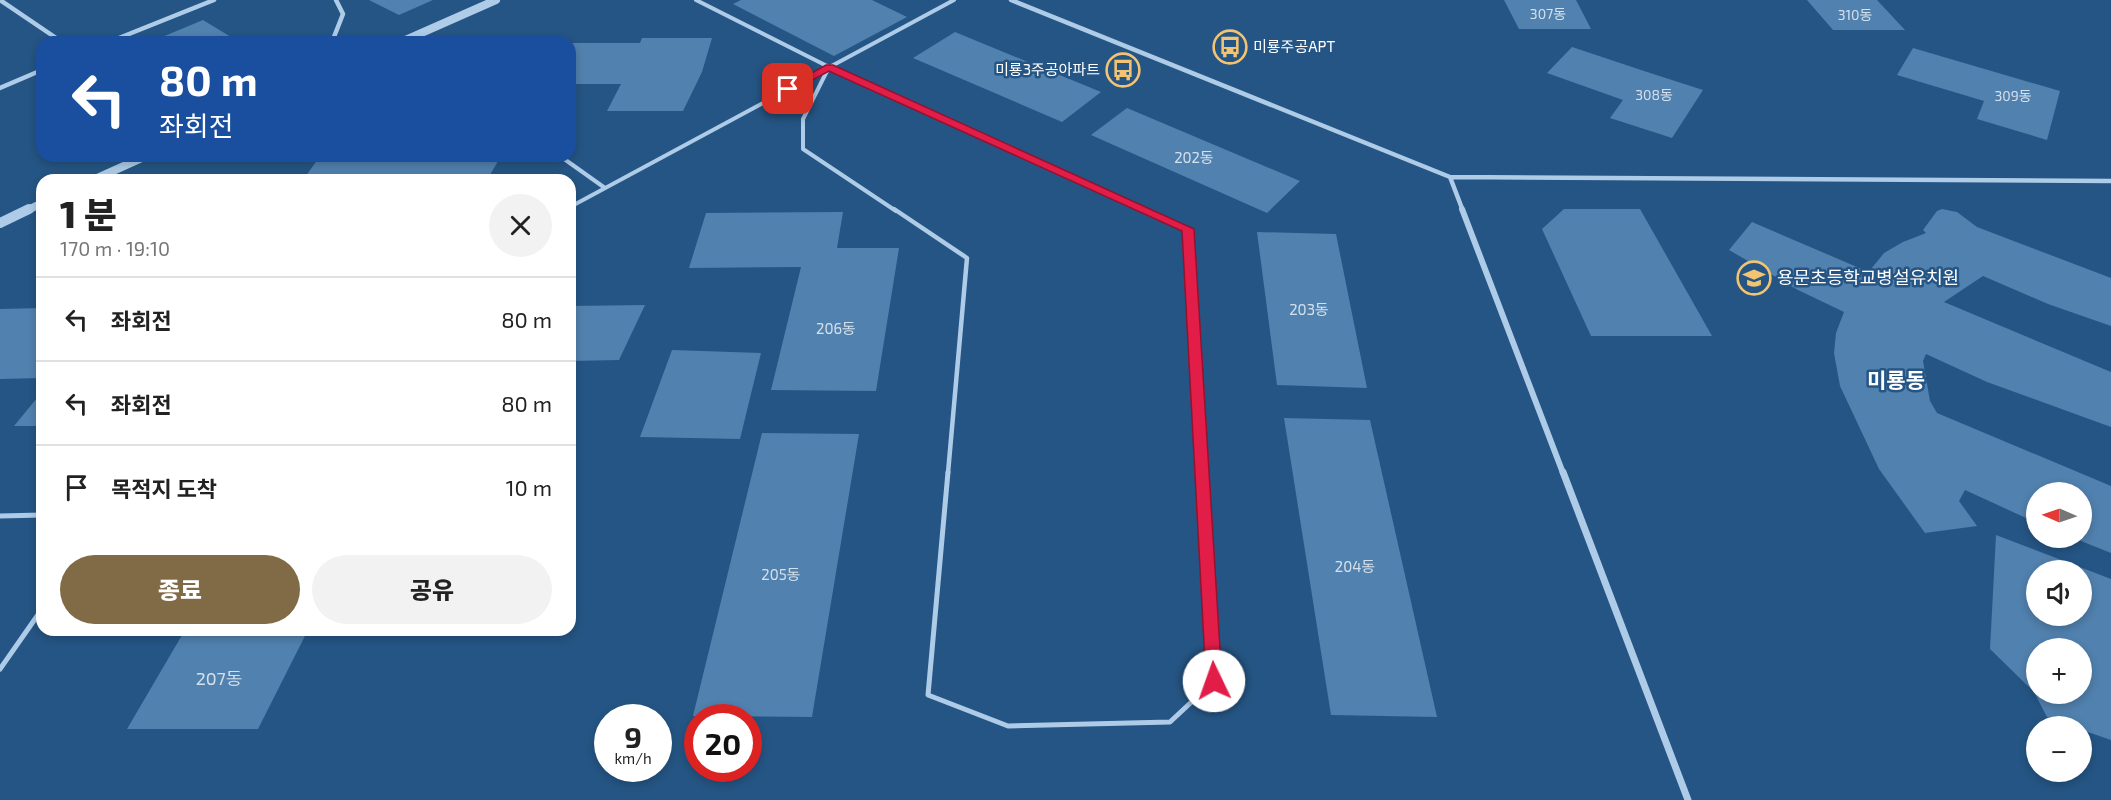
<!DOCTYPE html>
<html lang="ko">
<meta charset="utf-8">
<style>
body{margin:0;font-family:"Exo 2","Noto Sans KR",sans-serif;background:#f2f2f2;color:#222;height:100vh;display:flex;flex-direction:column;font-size:22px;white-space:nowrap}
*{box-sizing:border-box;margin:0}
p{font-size:20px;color:#767676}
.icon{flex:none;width:33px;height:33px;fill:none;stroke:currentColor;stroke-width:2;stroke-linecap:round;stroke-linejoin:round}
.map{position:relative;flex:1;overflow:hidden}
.sheet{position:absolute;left:36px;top:174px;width:540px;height:462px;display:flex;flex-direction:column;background:#fff;border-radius:18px;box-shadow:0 3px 9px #0003}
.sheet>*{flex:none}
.banner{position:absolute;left:36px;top:36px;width:540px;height:126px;border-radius:18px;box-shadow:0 3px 9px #0003;background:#1a4fa0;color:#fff;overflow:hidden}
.needle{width:39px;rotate:272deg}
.fabs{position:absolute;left:2026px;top:482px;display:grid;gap:12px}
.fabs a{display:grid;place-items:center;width:66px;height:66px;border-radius:50%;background:#fff;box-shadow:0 3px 9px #0003;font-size:30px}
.speed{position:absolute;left:594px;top:704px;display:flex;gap:12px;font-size:30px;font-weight:700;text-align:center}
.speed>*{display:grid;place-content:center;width:78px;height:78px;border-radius:50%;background:#fff;box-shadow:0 3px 9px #0003;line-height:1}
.speed small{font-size:15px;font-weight:400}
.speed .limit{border:9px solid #d22;background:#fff;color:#111}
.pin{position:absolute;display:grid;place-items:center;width:51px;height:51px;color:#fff;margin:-26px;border-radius:12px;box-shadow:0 3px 9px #0006}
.me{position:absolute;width:66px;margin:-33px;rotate:357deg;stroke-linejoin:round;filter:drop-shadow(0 0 4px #0008)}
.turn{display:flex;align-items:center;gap:21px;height:126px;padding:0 24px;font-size:27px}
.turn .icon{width:78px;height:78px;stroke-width:2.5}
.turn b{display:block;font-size:42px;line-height:51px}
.round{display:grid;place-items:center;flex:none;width:63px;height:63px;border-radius:32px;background:#f2f2f2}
.overview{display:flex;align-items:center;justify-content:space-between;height:102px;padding:0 24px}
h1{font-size:36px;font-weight:800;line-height:45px}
.primary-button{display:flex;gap:12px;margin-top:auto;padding:12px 24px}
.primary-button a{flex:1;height:69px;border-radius:36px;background:#806b46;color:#fff;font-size:24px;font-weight:800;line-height:69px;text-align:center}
.primary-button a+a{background:#f2f2f2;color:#222}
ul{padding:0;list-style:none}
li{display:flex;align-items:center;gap:18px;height:84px;padding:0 24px;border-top:2px solid #e0e0e0}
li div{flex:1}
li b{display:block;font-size:22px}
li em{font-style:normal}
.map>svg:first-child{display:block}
.building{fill:#5181ae;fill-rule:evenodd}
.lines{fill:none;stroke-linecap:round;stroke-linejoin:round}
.service-far2{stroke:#aecce8;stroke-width:4}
.service-far1{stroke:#aecce8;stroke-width:4.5}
.service{stroke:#aecce8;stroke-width:5}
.minor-far2{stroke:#aecce8;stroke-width:4.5}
.minor-far1{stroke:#aecce8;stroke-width:6}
.minor{stroke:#aecce8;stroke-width:7}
.tertiary-far1{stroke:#aecce8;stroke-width:8}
.tertiary{stroke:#aecce8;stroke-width:10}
.route{fill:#e11d48;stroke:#92132f;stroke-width:1.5}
.labels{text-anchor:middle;stroke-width:5;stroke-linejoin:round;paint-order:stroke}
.far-number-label{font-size:14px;fill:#d4e0eb}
.far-poi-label{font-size:15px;fill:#fff;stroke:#255584;text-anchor:start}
.number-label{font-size:15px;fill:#d4e0eb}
.poi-label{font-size:18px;fill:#fff;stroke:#255584;text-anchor:start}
.near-number-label{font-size:18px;fill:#d4e0eb}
.quarter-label{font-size:21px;font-weight:bold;fill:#fff;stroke:#255584}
</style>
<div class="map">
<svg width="2111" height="800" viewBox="0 0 2111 800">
<rect width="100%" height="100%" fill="#255584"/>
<!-- building -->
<path class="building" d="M369,0H433L399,15Z
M741,0H872L907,17L834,56L733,4Z
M1504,0H1576L1591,29H1519Z
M1807,0H1877L1905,30H1833Z
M203,20L236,40L150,42Z
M955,32L1101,92L1062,122L913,58Z
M642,38H712L702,72L683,111H607L621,84H570V43H640Z
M1572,47L1644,71L1703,90L1672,138L1610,118L1623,100L1547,73Z
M1913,48L2060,91L2047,140L1977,119L1984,101L1897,75Z
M1127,108L1300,181L1267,213L1091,135Z
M320,156H501L487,180H303Z
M1564,209H1640L1712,336H1591L1542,229Z
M1942,209L1957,212L1977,227L2111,278V326L2048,304L1983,276L1944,302L2111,372V427L1987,382L1926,354L1923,361L1930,401L1937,413L2111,486V553L2071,537H2082V492H2037V523L1965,490L1959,501L1977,526L1925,533L1879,469L1840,386L1834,353L1836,333L1844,312L1798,290L1729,250L1752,222L1864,270L1871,269L1884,253L1903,242L1926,233L1923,230L1937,211Z
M843,212L837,248H899L876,391L771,390L801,267L689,268L706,213Z
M1257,232L1336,234L1367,388L1277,385Z
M645,305L619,360L570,361V306Z
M42,308V378L0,379V309Z
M672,350L761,353L740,439L640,437Z
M42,392V426H14Z
M1284,418L1370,420L1437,717L1331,715Z
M762,433L859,434L812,717L693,716Z
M1996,535L2111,579V740L2082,730V726H2071L2047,717L2034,692L1990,649ZM2037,570H2082V615H2037ZM2037,648H2082V693H2037Z
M185,630H308L258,729H127Z"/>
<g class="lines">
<!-- service-far2 -->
<path class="service-far2" d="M696,0L829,67
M829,67L1148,211
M829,67L803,119V149L896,211
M560,156L605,188
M570,207L954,0"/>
<!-- service-far1 -->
<path class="service-far1" d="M894,209L967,258L948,473
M1144,209L1188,229L1202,473"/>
<!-- service -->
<path class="service" d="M948,472L928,695L1008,726L1170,722L1214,681L1202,472
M0,516L42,515
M0,669L42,609"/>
<!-- minor-far2 -->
<path class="minor-far2" d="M0,0L62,42
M1011,0L1450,177L1463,211
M109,42L214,0
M332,42L343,14L336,0
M0,88L42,70
M1450,177L2111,181"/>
<!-- minor-far1 -->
<path class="minor-far1" d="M1462,209L1563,473"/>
<!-- minor -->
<path class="minor" d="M1563,472L1688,800"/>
<!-- tertiary-far1 -->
<path class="tertiary-far1" d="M401,42L496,0
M93,180L146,156
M26,211L42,203"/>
<!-- tertiary -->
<path class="tertiary" d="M0,223L29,209"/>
</g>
<!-- route -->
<path class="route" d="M826,65H833L1194,229L1222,681L1220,686L1214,688L1208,686L1206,681L1182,231L829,71L792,91L783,89Z"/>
<!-- icons -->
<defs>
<g id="bus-ring" transform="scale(1.725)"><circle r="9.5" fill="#255584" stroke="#f2c472" stroke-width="1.5"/><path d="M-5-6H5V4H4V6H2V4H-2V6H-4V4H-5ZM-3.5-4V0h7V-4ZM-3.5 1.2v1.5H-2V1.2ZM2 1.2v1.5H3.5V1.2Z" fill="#f2c472"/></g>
<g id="school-ring" transform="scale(1.725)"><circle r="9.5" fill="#255584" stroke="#f2c472" stroke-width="1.5"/><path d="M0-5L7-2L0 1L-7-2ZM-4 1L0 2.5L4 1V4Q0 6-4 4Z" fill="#f2c472"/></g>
</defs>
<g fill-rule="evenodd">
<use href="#bus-ring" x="1230" y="47"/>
<use href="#bus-ring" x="1123" y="70"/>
<use href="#school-ring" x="1754" y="278"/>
</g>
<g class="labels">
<!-- far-number labels -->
<g class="far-number-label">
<text x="1548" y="19">307동</text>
<text x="1855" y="20">310동</text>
<text x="1654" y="100">308동</text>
<text x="2013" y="101">309동</text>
</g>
<!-- far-poi labels -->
<g class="far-poi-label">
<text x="1253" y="52">미룡주공APT</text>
<text x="1100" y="75" text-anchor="end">미룡3주공아파트</text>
</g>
<!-- number labels -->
<g class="number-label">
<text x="1194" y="163">202동</text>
<text x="1309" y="315">203동</text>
<text x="836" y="334">206동</text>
<text x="1355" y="572">204동</text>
<text x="781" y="580">205동</text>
</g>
<!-- poi labels -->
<g class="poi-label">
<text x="1777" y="284">용문초등학교병설유치원</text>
</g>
<!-- near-number labels -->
<g class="near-number-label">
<text x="219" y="685">207동</text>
</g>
<!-- quarter labels -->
<g class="quarter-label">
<text x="1896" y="388">미룡동</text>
</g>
</g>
</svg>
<div class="fabs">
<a><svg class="needle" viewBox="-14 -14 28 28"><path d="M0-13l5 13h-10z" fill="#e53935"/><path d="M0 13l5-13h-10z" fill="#767676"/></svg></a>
<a><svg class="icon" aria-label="sound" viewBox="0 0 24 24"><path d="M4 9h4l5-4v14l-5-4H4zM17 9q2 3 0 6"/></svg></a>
<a>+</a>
<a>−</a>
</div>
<div class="speed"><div>9<small>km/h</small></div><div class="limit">20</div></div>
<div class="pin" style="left:788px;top:89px;background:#d93025"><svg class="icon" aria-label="arrive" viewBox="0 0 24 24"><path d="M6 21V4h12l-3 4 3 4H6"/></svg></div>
<svg class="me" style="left:1214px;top:681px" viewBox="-20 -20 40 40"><circle r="19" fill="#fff"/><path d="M0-13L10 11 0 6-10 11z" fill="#e11d48"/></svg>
<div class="banner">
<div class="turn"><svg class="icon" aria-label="left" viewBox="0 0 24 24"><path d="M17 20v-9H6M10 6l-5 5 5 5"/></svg><div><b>80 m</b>좌회전</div></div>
</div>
<section class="sheet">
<div class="overview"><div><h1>1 분</h1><p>170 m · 19:10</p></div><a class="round"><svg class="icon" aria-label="close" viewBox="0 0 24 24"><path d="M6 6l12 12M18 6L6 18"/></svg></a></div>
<ul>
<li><svg class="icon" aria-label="left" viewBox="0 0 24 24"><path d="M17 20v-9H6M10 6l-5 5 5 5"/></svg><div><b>좌회전</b></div><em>80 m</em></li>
<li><svg class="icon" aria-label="left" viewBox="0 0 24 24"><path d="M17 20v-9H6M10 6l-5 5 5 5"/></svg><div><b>좌회전</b></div><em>80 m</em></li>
<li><svg class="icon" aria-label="arrive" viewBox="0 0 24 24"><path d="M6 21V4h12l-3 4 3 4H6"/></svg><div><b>목적지 도착</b></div><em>10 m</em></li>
</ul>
<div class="primary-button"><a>종료</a><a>공유</a></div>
</section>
</div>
